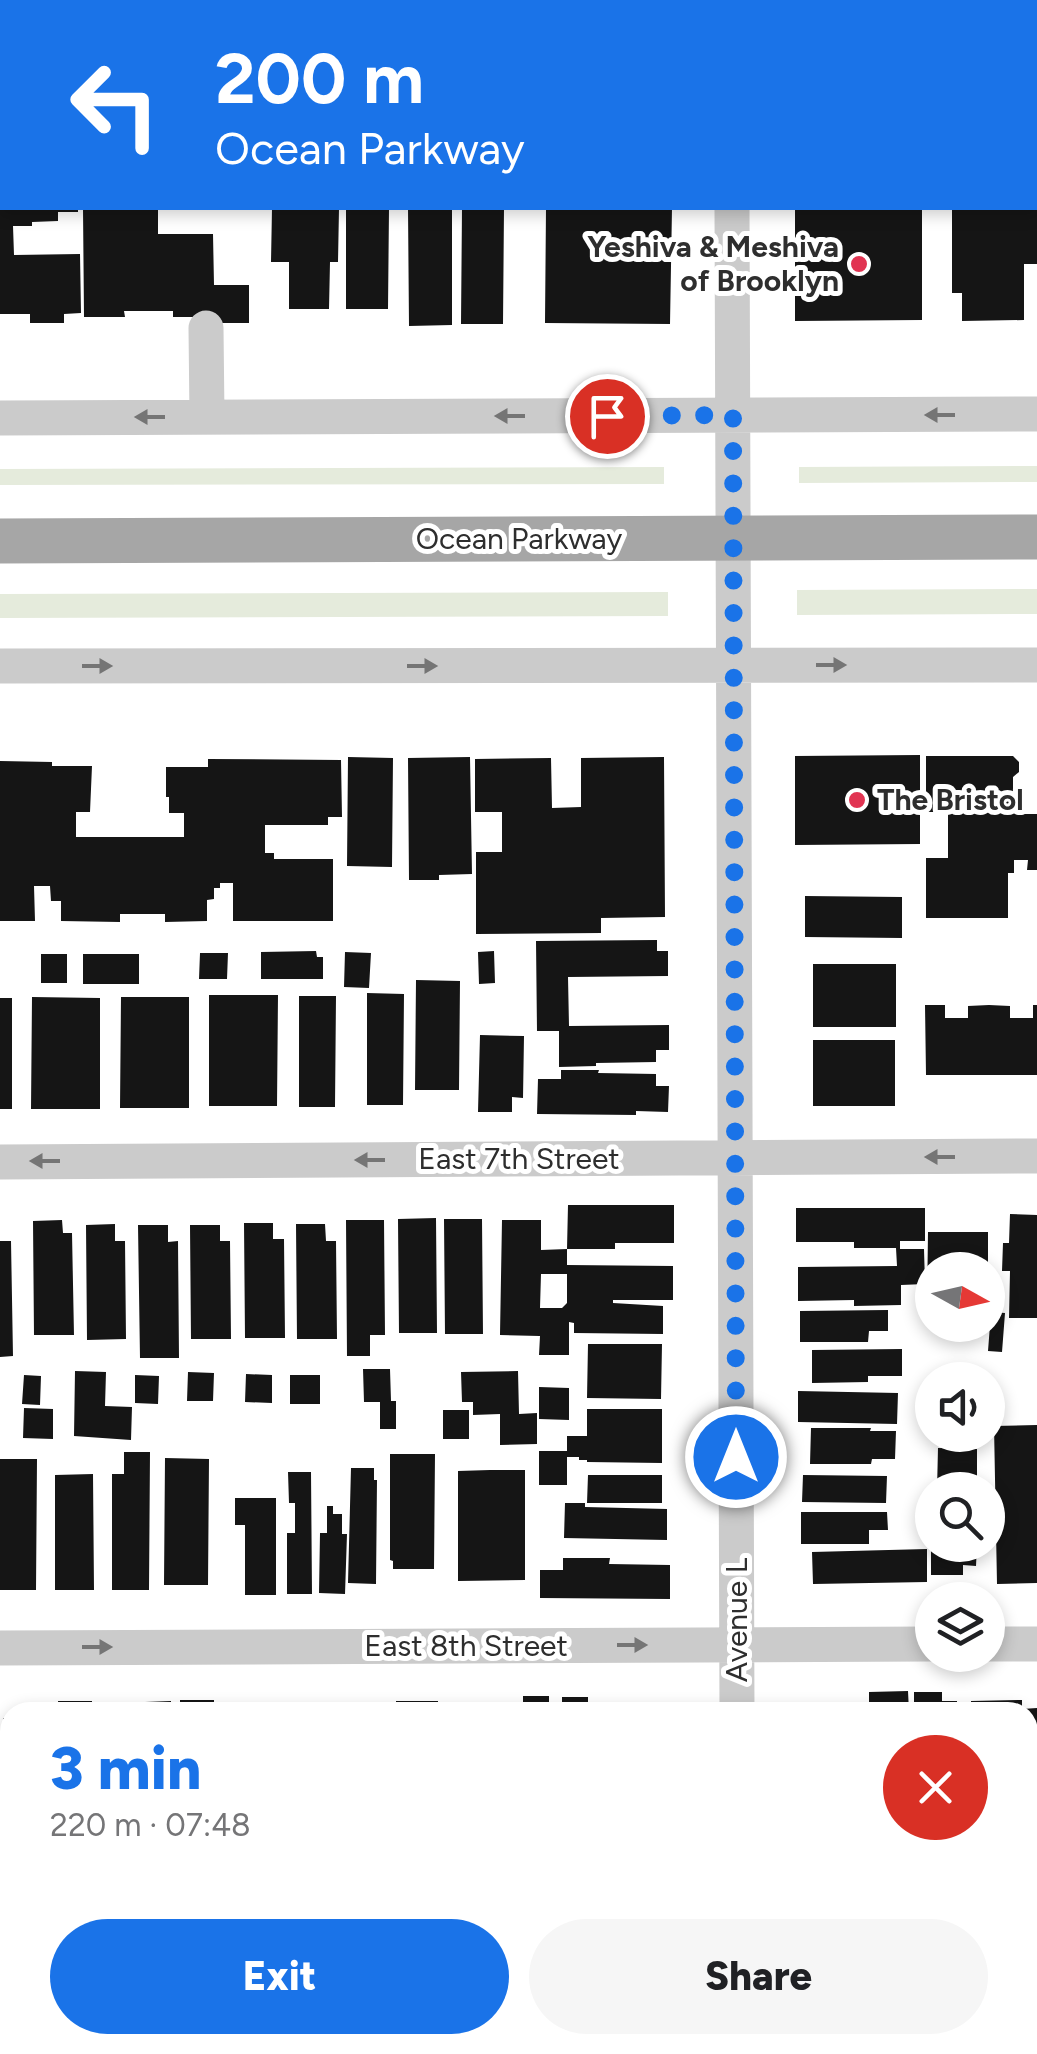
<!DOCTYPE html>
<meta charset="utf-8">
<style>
body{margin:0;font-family:Figtree,sans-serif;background:#f6f6f6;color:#202124;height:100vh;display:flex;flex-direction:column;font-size:38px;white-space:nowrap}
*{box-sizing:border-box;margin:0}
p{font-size:32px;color:#757577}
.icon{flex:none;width:55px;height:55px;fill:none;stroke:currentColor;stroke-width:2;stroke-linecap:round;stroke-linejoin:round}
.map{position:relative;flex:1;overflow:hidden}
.details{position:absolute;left:0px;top:1702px;width:1038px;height:352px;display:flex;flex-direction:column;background:#fff;border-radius:30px 30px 0 0;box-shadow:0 5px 15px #0003}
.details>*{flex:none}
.banner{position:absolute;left:0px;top:0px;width:1038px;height:210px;box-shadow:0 5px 15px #0003;background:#1a73e8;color:#fff;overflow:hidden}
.needle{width:65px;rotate:98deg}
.fabs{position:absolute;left:915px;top:1252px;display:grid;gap:20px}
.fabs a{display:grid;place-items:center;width:90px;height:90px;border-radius:50%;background:#fff;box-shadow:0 5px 15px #0003;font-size:50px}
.pin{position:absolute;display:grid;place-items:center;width:85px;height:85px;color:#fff;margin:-42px;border:5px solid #fff;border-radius:50%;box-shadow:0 2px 10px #0007}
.me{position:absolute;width:110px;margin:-55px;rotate:0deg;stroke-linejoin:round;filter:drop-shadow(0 0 8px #0008)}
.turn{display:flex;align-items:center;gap:35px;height:210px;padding:0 50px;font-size:45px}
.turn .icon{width:130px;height:130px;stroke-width:2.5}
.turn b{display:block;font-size:70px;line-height:85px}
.round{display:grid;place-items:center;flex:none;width:105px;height:105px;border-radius:52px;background:#f6f6f6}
.summary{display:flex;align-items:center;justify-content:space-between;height:170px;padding:0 50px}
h1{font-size:60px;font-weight:800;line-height:75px;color:#1a73e8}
.button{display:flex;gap:20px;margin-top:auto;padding:20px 50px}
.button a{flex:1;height:115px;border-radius:60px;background:#1a73e8;color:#fff;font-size:40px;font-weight:800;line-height:115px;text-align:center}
.button a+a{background:#f6f6f6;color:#202124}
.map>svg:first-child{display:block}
.green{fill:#e5ebdc}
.building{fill:#151515;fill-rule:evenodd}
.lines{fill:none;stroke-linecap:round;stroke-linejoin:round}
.minor{stroke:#cbcbcb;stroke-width:35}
.major{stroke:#a6a6a6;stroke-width:45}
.oneway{fill:#757575}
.route{stroke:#1a73e8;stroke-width:18;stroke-dasharray:0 32.4}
.poi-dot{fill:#e13452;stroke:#fff;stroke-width:4}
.labels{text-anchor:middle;stroke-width:10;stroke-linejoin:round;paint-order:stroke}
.poi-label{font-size:30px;font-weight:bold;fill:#2e2e2e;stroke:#fff;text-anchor:end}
.street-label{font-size:30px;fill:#2e2e2e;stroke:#fff}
</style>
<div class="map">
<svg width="1037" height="2054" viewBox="0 0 1037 2054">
<rect width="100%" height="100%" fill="#fff"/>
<!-- green -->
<path class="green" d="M1037,466V482L799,483V467Z
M664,467V484L0,485V469Z
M1037,589V614L797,615V590Z
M668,592V616L0,618V594Z"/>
<!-- building -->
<path class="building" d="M0,208H78V212H58V221L32,222V226H13L14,255L80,254L81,313L64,314V323H30V314H0Z
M83,208H158V234H213L214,285H249V323H214L213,317H173V311H124L125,317H84Z
M272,208H339L338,262H330L329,309H289V262H271Z
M346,208H389L388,309H346Z
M408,208H452V325L409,326Z
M462,208H504L503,324H461Z
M546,208H672L670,324L545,323Z
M795,208H922V320L795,321Z
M952,208H1037V264H1024V320L962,321V293H952Z
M920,755V844L795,845V756Z
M926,756H1013L1019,762V772L1013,777V806H1019V814H1037V870H1027L1028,860H1014V873H1008V918H926V858H948V812H926Z
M348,757L393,758L392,867L347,866Z
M470,757L472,874L439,875V880H409L408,758Z
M664,757L665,917L601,918V933L476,934V852H502V812H475V759L551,758L552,808L581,807V758Z
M208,759L341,760L342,817H328V825H265V853H274V859H333V921H233V883H220V888H214V899L207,900V921L165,922V914H120V922L61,921V901H51L50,886H34L35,921H0V761L52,762V766H92L90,812H76V837H184V813H169V797H166V767H208Z
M805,896L902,897V938L805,937Z
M657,940V951H668V976L568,977L569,1026L669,1025V1050H656V1062L596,1063V1066L559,1067V1031H537L536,941Z
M316,951L317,957H323V979H261V952Z
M494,951L495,983L479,984L478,952Z
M345,952L371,953L369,988L344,987Z
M200,953H228L227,979H199Z
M41,954H67V983H41Z
M83,954H139V984H83Z
M813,964H896V1027H813Z
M416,980L460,981L459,1090H415Z
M367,993L404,994L403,1105H367Z
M209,995H278L277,1106H209Z
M299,996H336L335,1107H299Z
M32,997L100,998V1109H31Z
M121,997H189V1108H120Z
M0,998H12V1109H0Z
M925,1005H945V1018H968V1006L989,1005L1010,1006V1018H1033V1005H1037V1075H926Z
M480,1035L524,1036L523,1098L512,1097V1112H478Z
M813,1040H895V1106H813Z
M561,1070H599L598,1073L656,1074V1086H669L668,1112L636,1111V1115L537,1114L538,1079H561Z
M568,1205H674V1243H615V1249H567V1265L673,1266V1300H613V1303L663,1306V1334L574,1333V1323L569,1322V1355H539L540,1336L500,1335L502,1220H541V1250L567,1249ZM541,1274H567V1303L562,1308H540Z
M796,1208H925V1241H900V1249H924L925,1284L901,1285V1305L854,1306V1300L798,1301V1267L897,1266L896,1248H854V1242H796Z
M1010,1214L1037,1215V1318H1009L1010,1271H1002L1003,1243H1009Z
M436,1218L437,1333H399L398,1219Z
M444,1219H482L483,1334H445Z
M62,1220L63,1233H72L74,1335H34L33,1221Z
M346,1220H384L385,1335H370V1356H347Z
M244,1223H273V1239H284L285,1338H245Z
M115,1224V1241H125L126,1339L87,1340L86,1225Z
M296,1224H325L326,1241H336L337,1339H297Z
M138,1225H168V1242L178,1241L179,1358H140Z
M190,1225H220V1241H230L231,1339H191Z
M928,1232H988V1270H932V1306H927Z
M0,1241H11L13,1356L0,1357Z
M888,1310V1331H869L868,1342H800V1311Z
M991,1312L1005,1313L1002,1352L988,1351Z
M588,1344H662L661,1399L587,1398Z
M902,1349V1376H868V1382L812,1383V1350Z
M363,1369H390L391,1401H396V1429H380V1402H364Z
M75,1371L106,1372L105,1406L132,1407L131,1440L74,1436Z
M518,1371L519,1414L537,1413V1444L500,1445V1414L473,1415V1402H462L461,1372Z
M188,1372L214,1373L213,1401H187Z
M246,1374L272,1375V1403L245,1402Z
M24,1375L41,1376L40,1405L22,1404Z
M135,1375L159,1376L158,1404L135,1403Z
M290,1375H320V1404H290Z
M539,1387L569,1388V1420L539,1419Z
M798,1391L898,1393L897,1424L798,1422Z
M24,1408L53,1409V1439L23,1438Z
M587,1409H662V1463L587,1462V1460H579V1457H567V1485H539V1451H567V1436H587Z
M443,1410H469V1439H443Z
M1037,1425V1583L997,1584L994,1426Z
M811,1428H871L870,1431H896L895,1459H872L871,1464H810Z
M938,1448L977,1449V1490H937Z
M124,1452H150L149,1590H112V1474H124Z
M390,1454H435L434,1569H393V1561L390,1560Z
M165,1458L209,1459L208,1585H164Z
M0,1459H37L36,1590H0Z
M351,1468H374V1480H377L376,1584L348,1583Z
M490,1470H525V1580L458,1581V1471Z
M288,1472H311L312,1594H287V1533H295V1503H289Z
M93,1474L94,1590H55V1475Z
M588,1475H662V1503H587Z
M803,1475L887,1476L886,1503L802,1502Z
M235,1498H276V1595H245V1525H235Z
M565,1503H585V1507L667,1509V1540L564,1538Z
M327,1506H333V1514H342V1534H347L345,1594L319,1593L320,1533H327Z
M801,1512H887L888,1530H869V1544H801Z
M931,1545H977L976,1566L963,1565V1575H931Z
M927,1549V1582L813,1584L812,1552Z
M563,1558H610L609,1564L670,1565V1599L540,1598V1570H563Z
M908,1691L909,1712H869V1692Z
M914,1692H942V1701H957V1712H914Z
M523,1696H549V1712H510V1708H523Z
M562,1697H588V1709L601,1708V1712H562Z
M180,1700H214V1712H180Z
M1022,1700V1709L1037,1708V1808H1028V1712H971V1701Z
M58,1701H92V1712H59Z
M171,1701V1712H145V1702Z
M396,1701H438V1712H396Z
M235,1702H275L276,1712H234Z
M461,1702H503V1712H461Z
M100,1704H131V1712H100Z
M664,1707V1712H608V1708Z
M3,1718H10V1811H2Z
M1031,1899H1037V2005H1030Z
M10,1912V2012H0V1913Z"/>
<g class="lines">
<!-- minor -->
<path class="minor" d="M732,0V2
M732,208L737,1712
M206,328L207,417
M0,418L1037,414
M0,666L1037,665
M0,1162L1037,1156
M988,1644H1037
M0,1648L932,1644
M739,2045V2054"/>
<!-- major -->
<path class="major" d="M0,541L1037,537"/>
</g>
<!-- one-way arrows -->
<defs><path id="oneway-solid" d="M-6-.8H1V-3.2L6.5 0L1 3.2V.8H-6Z" transform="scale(2.5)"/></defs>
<g class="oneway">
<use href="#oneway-solid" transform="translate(940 415) rotate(180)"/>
<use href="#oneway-solid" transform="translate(510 416) rotate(180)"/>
<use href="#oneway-solid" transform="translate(150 417) rotate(180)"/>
<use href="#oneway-solid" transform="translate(831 665)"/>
<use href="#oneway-solid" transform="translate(97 666)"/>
<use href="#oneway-solid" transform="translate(422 666)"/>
<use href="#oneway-solid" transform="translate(940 1157) rotate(180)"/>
<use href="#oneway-solid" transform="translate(370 1160) rotate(180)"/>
<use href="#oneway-solid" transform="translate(45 1161) rotate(180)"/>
<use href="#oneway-solid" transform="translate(632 1645)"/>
<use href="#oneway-solid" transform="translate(97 1647)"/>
</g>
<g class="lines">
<!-- route -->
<path class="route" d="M607,416L733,415L736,1457"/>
</g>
<!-- markers -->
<g class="poi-dot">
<circle cx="859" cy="264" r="10"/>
<circle cx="857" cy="800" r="10"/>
</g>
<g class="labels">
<!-- poi labels -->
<g class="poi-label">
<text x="839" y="257">Yeshiva &amp; Meshiva<tspan x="839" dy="34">of Brooklyn</tspan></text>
<text x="877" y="810" text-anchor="start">The Bristol</text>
</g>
<!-- street labels -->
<g class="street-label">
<text x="519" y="549">Ocean Parkway</text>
<text x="519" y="1169">East 7th Street</text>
<text transform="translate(737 1620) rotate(-90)" y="10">Avenue L</text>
<text x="466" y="1656">East 8th Street</text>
</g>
</g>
</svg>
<div class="fabs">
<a><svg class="needle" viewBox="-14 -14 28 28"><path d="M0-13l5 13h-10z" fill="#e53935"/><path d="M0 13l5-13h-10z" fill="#757577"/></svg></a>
<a><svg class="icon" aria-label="sound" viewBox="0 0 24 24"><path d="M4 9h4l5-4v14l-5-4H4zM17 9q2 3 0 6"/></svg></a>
<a><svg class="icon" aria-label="search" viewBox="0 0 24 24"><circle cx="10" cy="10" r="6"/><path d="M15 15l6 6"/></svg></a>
<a><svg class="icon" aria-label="layers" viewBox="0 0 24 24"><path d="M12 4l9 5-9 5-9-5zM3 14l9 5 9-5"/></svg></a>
</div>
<div class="pin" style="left:607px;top:416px;background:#d93025"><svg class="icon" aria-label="arrive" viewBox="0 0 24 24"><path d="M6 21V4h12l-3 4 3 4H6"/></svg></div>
<svg class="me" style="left:736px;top:1457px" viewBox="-20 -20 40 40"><circle r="17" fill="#1a73e8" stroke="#fff" stroke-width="3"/><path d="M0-11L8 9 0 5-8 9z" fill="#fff"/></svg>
<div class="banner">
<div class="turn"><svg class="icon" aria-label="left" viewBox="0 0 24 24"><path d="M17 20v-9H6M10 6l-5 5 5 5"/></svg><div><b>200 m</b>Ocean Parkway</div></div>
</div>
<section class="details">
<div class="summary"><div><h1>3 min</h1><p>220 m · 07:48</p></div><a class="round" style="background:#d93025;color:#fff"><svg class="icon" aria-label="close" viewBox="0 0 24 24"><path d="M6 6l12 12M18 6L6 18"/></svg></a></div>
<div class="button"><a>Exit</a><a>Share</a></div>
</section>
</div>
